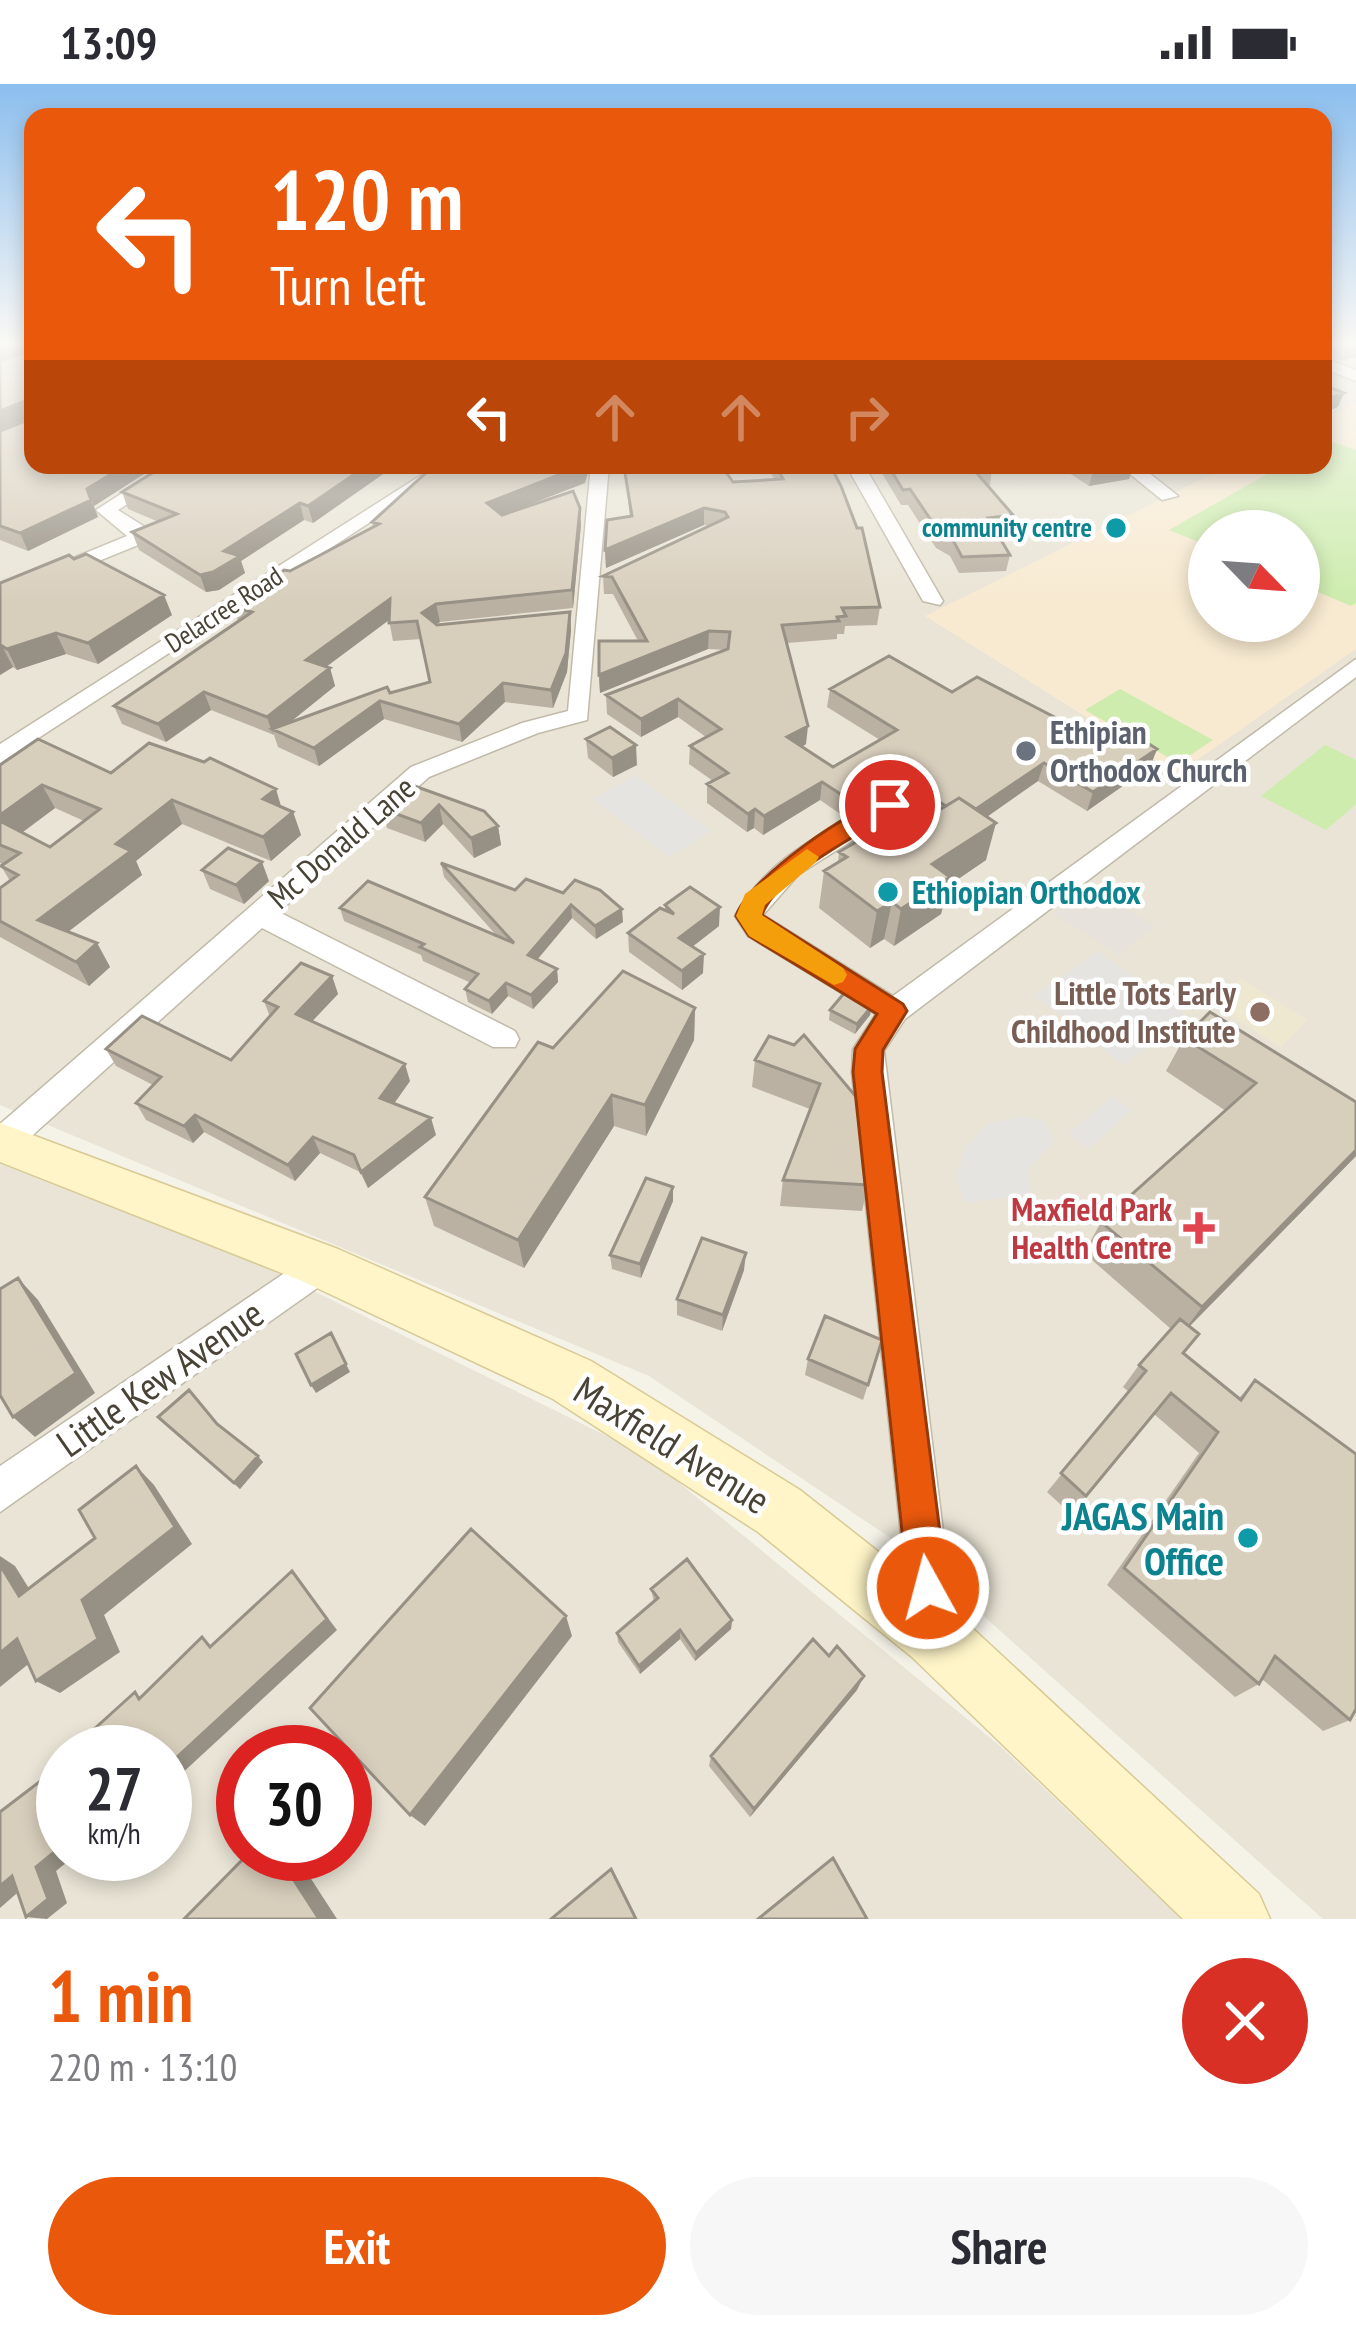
<!DOCTYPE html>
<meta charset="utf-8">
<style>
body{margin:0;font-family:"PT Sans Narrow",sans-serif;background:#f7f7f7;color:#2b2b33;height:100vh;display:flex;flex-direction:column;font-size:45px;white-space:nowrap}
*{box-sizing:border-box;margin:0}
p{font-size:39px;color:#7c7c81}
.icon{flex:none;width:66px;height:66px;fill:none;stroke:currentColor;stroke-width:2;stroke-linecap:round;stroke-linejoin:round}
.map{position:relative;height:1835px;overflow:hidden}
.panel{display:flex;flex-direction:column;background:#fff;flex:1}
.panel>*{flex:none}
.guide{position:absolute;left:24px;top:24px;width:1308px;height:366px;border-radius:24px;box-shadow:0 6px 18px #0003;background:#ea580c;color:#fff;overflow:hidden}
.needle{width:78px;rotate:115deg}
.tools{position:absolute;left:1188px;top:426px;display:grid;gap:24px}
.tools a{display:grid;place-items:center;width:132px;height:132px;border-radius:50%;background:#fff;box-shadow:0 6px 18px #0003;font-size:60px}
.speed{position:absolute;left:36px;top:1641px;display:flex;gap:24px;font-size:60px;font-weight:700;text-align:center}
.speed>*{display:grid;place-content:center;width:156px;height:156px;border-radius:50%;background:#fff;box-shadow:0 6px 18px #0003;line-height:1}
.speed small{font-size:30px;font-weight:400}
.speed .limit{border:18px solid #d22;background:#fff;color:#111}
.pin{position:absolute;display:grid;place-items:center;width:102px;height:102px;color:#fff;margin:-51px;border:6px solid #fff;border-radius:50%;box-shadow:0 3px 12px #0007}
.me{position:absolute;width:132px;margin:-66px;rotate:353deg;stroke-linejoin:round;filter:drop-shadow(0 0 9px #0008)}
.turn{display:flex;align-items:center;gap:42px;height:252px;padding:0 48px;font-size:54px}
.turn .icon{width:156px;height:156px;stroke-width:2.5}
.turn b{display:block;font-size:84px;line-height:102px}
.lanes{display:flex;align-items:center;height:114px;padding:0 48px;background:#0003;justify-content:center;gap:60px;direction:ltr}
.lanes .off{opacity:.35}
.round{display:grid;place-items:center;flex:none;width:126px;height:126px;border-radius:63px;background:#f7f7f7}
.summary{display:flex;align-items:center;justify-content:space-between;height:204px;padding:0 48px}
h1{font-size:72px;font-weight:700;line-height:90px;color:#ea580c}
.cta{display:flex;gap:24px;margin-top:auto;padding:24px 48px}
.cta a{flex:1;height:138px;border-radius:72px;background:#ea580c;color:#fff;font-size:48px;font-weight:700;line-height:138px;text-align:center}
.cta a+a{background:#f7f7f7;color:#2b2b33}
.status{display:flex;justify-content:space-between;align-items:center;height:84px;padding:0 60px;background:#fff;direction:ltr}
.status svg{height:33px;fill:currentColor}
.map>svg:first-child{display:block}
.residential{fill:#e9e4d5;fill-rule:evenodd}
.commercial{fill:#f8ead1;fill-rule:evenodd}
.industrial{fill:#e7e3dc}
.education{fill:#efe8d1}
.green{fill:#cdecad}
.parking{fill:#e6e4e0}
.lines{fill:none;stroke-linecap:round;stroke-linejoin:round}
.street-casing{stroke:#c1baa9;stroke-width:3}
.secondary-casing{stroke:#d9ca94;stroke-width:3}
.street{fill:#fff;fill-rule:evenodd}
.secondary{fill:#fff5c8;fill-rule:evenodd}
.wall{fill:#bab1a2;fill-rule:evenodd}
.shaded-wall{fill:#979084}
.building{fill:#d8cebc;stroke:#979084;stroke-width:3}
.route{fill:#ea580c;stroke:#983908;stroke-width:3}
.slow{fill:#f59e0b}
.culture-dot{fill:#0f9aa8;stroke:#fff;stroke-width:4.5}
.worship-dot{fill:#6b7280;stroke:#fff;stroke-width:4.5}
.education-dot{fill:#8d6e63;stroke:#fff;stroke-width:4.5}
.health-dot{fill:#e0444e;stroke:#fff;stroke-width:4.5}
.labels{text-anchor:middle;stroke-width:9;stroke-linejoin:round;paint-order:stroke}
.far-culture-label{font-size:27px;font-weight:bold;fill:#0d838f;stroke:#fff;text-anchor:end}
.far-street-label{font-size:27px;fill:#494336;stroke:#fff}
.worship-label{font-size:33px;font-weight:bold;fill:#5b616d;stroke:#fff;text-anchor:start}
.street-label{font-size:33px;fill:#494336;stroke:#fff}
.culture-label{font-size:33px;font-weight:bold;fill:#0d838f;stroke:#fff;text-anchor:start}
.education-label{font-size:33px;font-weight:bold;fill:#785e54;stroke:#fff;text-anchor:end}
.health-label{font-size:33px;font-weight:bold;fill:#be3a42;stroke:#fff;text-anchor:end}
.near-street-label{font-size:39px;fill:#494336;stroke:#fff}
.near-culture-label{font-size:39px;font-weight:bold;fill:#0d838f;stroke:#fff;text-anchor:end}
</style>
<div class="status"><b>13:09</b><svg viewBox="0 0 49 12"><path d="M0 12V9h3v3zM5 12V6h3v6zM10 12V3h3v9zM15 12V0h3v12zM26 1h20v11H26zM47 4h2v5h-2z"/></svg></div>
<div class="map">
<svg width="1356" height="1835" viewBox="0 0 1356 1835">
<rect width="100%" height="100%" fill="#f5f2e8"/>
<!-- residential -->
<path class="residential" d="M0,262H33V381H1323V262H1356V1835H1323L913,1469L649,1292L0,1021ZM1209,447H1299V537H1209Z
M0,1052L645,1371L1000,1662L1181,1835H0ZM63,1668H165V1770H63ZM243,1668H345V1770H243Z"/>
<!-- commercial -->
<path class="commercial" d="M1356,319V565L1177,690L925,532L1230,381H1323V335ZM1209,447H1299V537H1209Z"/>
<!-- industrial -->
<path class="industrial" d="M1090,801L1155,842L1119,872L1053,829Z"/>
<!-- education -->
<path class="education" d="M1241,895L1307,936L1280,963L1213,920Z"/>
<!-- green -->
<path class="green" d="M1327,356L1356,366V519L1351,522L1299,500V447H1209V462L1169,446L1283,381H1323V358Z
M1120,605L1213,656L1178,679L1085,626Z
M1325,661L1356,676V720L1326,746L1261,712Z"/>
<!-- parking -->
<path class="parking" d="M635,691L712,747L669,773L592,715Z
M1098,867L1188,933L1123,981L1034,911Z
M1112,1012L1132,1026L1088,1065L1068,1050Z
M1024,1032L1044,1037L1055,1058L1028,1084L1031,1110L965,1119L956,1092L966,1063L989,1039Z"/>
<g class="lines">
<!-- street casing -->
<g class="street-casing">
<path id="street" d="M1323,274L1356,286V297L1323,284Z
M166,381H188L118,426L145,443L143,459L0,517V504L127,452L96,426Z
M437,381H458L0,679V660Z
M591,381H609L587,636L538,649L429,693L279,828L515,947L519,955L515,963H493L262,844L13,1069L0,1073V1040L411,683L522,639L568,627Z
M846,381H864L943,517L940,521L923,517Z
M1119,381H1139L1178,412L1162,416Z
M1356,575V593L905,935L884,967L955,1545L949,1561L933,1567L917,1561L911,1545L852,989L853,965L876,930L748,852L735,832C766,774 827,748 881,715H899L903,721L899,727L799,790L763,831L893,912Z
M320,1165L333,1169L338,1181L333,1193L0,1428V1382Z"/>
</g>
<!-- secondary casing -->
<g class="secondary-casing">
<path id="secondary" d="M0,1039L338,1165L591,1277L800,1406L956,1529L1259,1810L1270,1835H1183L912,1573L758,1448L553,1315L302,1197L0,1078Z"/>
</g>
<!-- street -->
<use href="#street" class="street"/>
<!-- secondary -->
<use href="#secondary" class="secondary"/>
</g>
<!-- wall -->
<path class="wall" d="M33,262L158,381L94,422L98,433L28,467L0,456V347L28,336V334L0,346L29,265L0,276Z
M1323,262H1356V273L1343,276L1323,272Z
M165,381H396L313,439L304,436L241,477L245,489L219,506L206,508L139,466L132,448L159,438L128,425L122,408Z
M767,381H830L880,523L877,541L845,542L844,550H837V555L787,559L806,660L802,663L833,683L880,656L827,623L830,605L952,608L1095,654L1157,665L1150,683L1087,727L1038,697L987,733L986,776L948,802L941,830L894,862L884,855L870,864L819,824L824,787L838,778L839,768L885,759L929,732L881,703L839,729L820,716L763,751L754,744L747,748L707,719V700L713,697L689,680L690,662L706,653L678,633L641,653L607,630L606,611L727,566L708,565L600,609L599,591L638,557L613,510H604L603,492L710,442L704,441L606,484L605,466L630,433L625,389L733,398L774,395Z
M877,381H1007L992,384L990,401H987L1013,431L1009,447L997,448L1010,471L1006,487L959,489L950,472L936,464L908,421H901Z
M1057,381H1133L1129,395L1089,402Z
M1145,381H1201L1157,389Z
M585,399L502,431L581,441L573,524L440,538L436,540L570,528L571,546L567,588L553,624L505,618L462,658L384,635L319,682L278,663L274,651L211,626L166,658L122,640L114,622L238,537L234,523L290,487L373,443L372,438ZM389,536L393,557L421,555L430,598L289,639L335,602L330,584L326,583Z
M0,499L172,531L98,580L66,570L17,586L13,583L0,591Z
M586,655L637,681L613,693L588,674Z
M0,681L111,689L282,723L293,728L301,751L271,777L182,740L136,777L142,791L68,848L97,859L110,883L89,902L0,853V804L10,797L1,782L3,780L0,779ZM55,724L84,737L50,763L22,749Z
M409,700L498,742L501,761L474,774L443,740L425,758L387,744L383,725Z
M441,779L515,806L526,795L623,838L596,855L572,834L538,875L557,885L558,898L533,925L508,912L492,930L468,918L465,905L471,899L423,877L421,871L344,837L340,824L497,852L444,793Z
M202,786L269,797L244,820L210,805Z
M665,821L719,842L692,863L703,889L682,906L629,868L628,849L665,826Z
M332,892L338,910L312,937L410,997L394,1019L436,1051L368,1104L360,1088L320,1069L295,1097L204,1048L193,1059L146,1036L136,1019L153,1001L116,982L106,965L231,976L270,933L264,917Z
M872,922L870,931L855,950L829,936L830,926Z
M695,924L694,956L646,1052L614,1042L524,1184L434,1142L425,1113L553,964Z
M1210,928L1356,1072L1189,1243L1199,1250L1184,1270L1239,1314L1255,1296L1350,1636L1323,1647L1262,1595L1259,1600L1235,1613L1107,1501L1199,1369L1154,1330L1071,1430L1047,1408L1129,1308L1123,1303L1139,1281L1171,1245L1084,1169L1101,1138L1226,1027L1166,987L1184,954Z
M804,951L868,1101L862,1127L780,1122L783,1096L810,1025L752,1003L755,976L794,961Z
M673,1103V1117L641,1194L612,1185L610,1171Z
M744,1186L722,1247L677,1231V1215Z
M882,1256L863,1316L805,1291L808,1275Z
M158,1333L217,1340L263,1378L240,1405Z
M651,1505L732,1536L731,1545L695,1577L680,1555L640,1590L618,1558L617,1549L654,1518Z
M857,1606L750,1733L709,1682L711,1672Z"/>
<!-- shaded-wall -->
<path class="shaded-wall" d="M0,262H31V264L0,276Z
M1348,262H1356V273L1343,276Z
M1344,309L1338,323L1323,329V317Z
M25,317L31,333L0,346V327Z
M126,381H158L94,422L87,405Z
M368,381H396L313,439L308,422Z
M584,381H590L585,399L489,436L487,419Z
M613,381H638L613,390Z
M1124,381H1133L1129,395L1089,402L1093,387Z
M1159,381H1201L1157,389Z
M91,416L98,433L28,467L20,449Z
M300,419L304,436L241,477L245,489L219,506L206,508L200,491L224,467Z
M580,424L581,441L573,524L572,506Z
M704,424V441L606,484L605,466Z
M164,511L172,531L98,580L88,559Z
M390,515L393,533L311,594L306,576Z
M436,520L440,538L425,546L422,529Z
M570,528L571,546L567,588L553,624L551,606Z
M709,547L708,565L600,609L599,591Z
M56,549L66,570L17,586L7,565Z
M2,562L13,583L0,591V564Z
M330,584L335,602L278,648L272,645L273,651L267,633Z
M503,599L505,618L462,658L459,640Z
M204,608L211,626L166,658L158,640Z
M678,615V633L641,653V635Z
M380,617L384,635L319,682L314,664Z
M808,642L806,660L786,672L787,653Z
M636,661L637,681L613,693L612,674Z
M1157,665L1150,683L1087,727L1093,708Z
M1044,679L1038,697L959,752L964,733Z
M884,685L881,703L839,729L842,711Z
M822,698L820,716L763,751L764,732Z
M42,701L55,724L9,758L0,743V731Z
M276,705L283,729L263,715Z
M172,716L182,740L136,777L142,791L52,860L38,836L116,760Z
M439,721L443,740L425,758L421,739Z
M755,725L754,744L747,748L748,730Z
M293,728L301,751L271,777L263,753Z
M996,739L986,776L948,802L941,830L894,862L901,825L932,780Z
M498,742L501,761L474,774L471,754Z
M262,778L269,797L244,820L236,801Z
M892,818L884,855L870,864L877,827Z
M571,821L572,834L530,884L528,871Z
M720,823L719,842L679,873V854Z
M622,825L623,838L596,855L595,842Z
M97,859L110,883L89,902L76,878Z
M704,870L703,889L682,906V887Z
M557,885L558,898L533,925L531,911Z
M332,892L338,910L303,947L296,930Z
M506,899L508,912L492,930L489,917Z
M872,922L870,931L855,950L857,940Z
M695,924L694,956L646,1052L645,1021Z
M405,980L410,997L386,1031L380,1014Z
M612,1011L614,1042L524,1184L518,1156Z
M195,1031L204,1048L193,1059L184,1042Z
M431,1034L436,1051L368,1104L361,1088Z
M313,1053L320,1069L295,1097L288,1081Z
M1356,1066V1072L1180,1252L1202,1223Z
M673,1103V1117L641,1194L640,1180Z
M746,1169L744,1186L722,1247L723,1231Z
M18,1194L38,1216L95,1309L35,1353L13,1333Z
M346,1280L350,1288L316,1309L311,1301Z
M258,1372L263,1378L240,1405L234,1399Z
M136,1382L154,1401L192,1460L104,1531L120,1568L60,1609L36,1597L82,1516Z
M0,1472L15,1482L43,1527L19,1512L0,1481Z
M292,1487L337,1546L165,1705V1684Z
M566,1532L572,1552L425,1742L410,1731Z
M732,1536L731,1545L695,1577L696,1569Z
M680,1546V1555L640,1590L639,1582Z
M17,1555L42,1569L0,1603V1569Z
M864,1592L857,1606L750,1733L754,1725Z
M51,1689L63,1694V1720Z
M63,1761V1770H77L56,1787L67,1819L47,1835L26,1833L36,1783Z
M277,1770H295L337,1835H319Z
M12,1792L32,1796L0,1824V1802Z"/>
<!-- building -->
<path class="building" d="M30,262H33V381H126L87,405L91,416L20,449L0,442V347L28,336L31,321L25,317L0,327V277L28,267Z
M1323,301L1344,309L1323,317Z
M165,381H368L308,422L300,419L224,467L240,472L213,488L200,491L132,448L177,430L122,408Z
M438,381H584L487,419L502,431L573,407L580,424L572,506L436,520L422,529L437,541L570,528L566,569L551,606L503,599L459,640L380,617L314,664L272,645L387,603L390,609L430,598L417,537L389,539L390,515L306,576L330,584L267,633L204,608L158,640L114,622L252,528L234,523L284,486L290,487L379,440L372,438L427,388Z
M647,381H721L733,398L783,395L776,381H830L841,402L857,444H862L880,523L842,524L846,532L837,533L839,537L782,541L808,642L787,653L833,683L897,646L830,605L889,572L952,608L977,593L1095,654L1119,641L1157,665L1093,708L1044,679L976,725L959,714L946,722L884,685L842,711L822,698L764,732L755,725L748,730L707,700L728,689L690,662L721,645L678,615L641,635L606,611L728,565L730,548L709,547L599,591V557H647L612,493L603,492L728,433L725,428L704,424L605,466L607,436L632,432L625,389Z
M888,381H989L993,386L975,387L1013,431L988,434L1010,471L962,473L953,456L939,448L910,405L903,406Z
M1085,381H1124L1093,387Z
M86,470L164,511L88,559L56,549L7,565L2,562L0,564V499L69,471L74,475Z
M610,643L636,661L612,674L586,655Z
M38,655L111,689L149,659L204,678L210,674L276,705L263,715L293,728L263,753L172,716L116,760L131,767L38,836L97,859L76,878L0,837V804L18,791L1,782L20,769L0,761V737L50,763L100,725L42,701L0,731V681Z
M409,700L484,727L498,742L471,754L439,721L421,739L383,725Z
M959,714L996,739L932,780L950,793L901,825L892,818L877,827L824,787L847,773L839,768L871,749L885,759Z
M228,764L262,778L236,801L202,786Z
M441,779L515,806L526,795L563,809L575,796L600,806L622,825L595,842L571,821L528,871L557,885L531,911L506,899L489,917L465,905L478,890L420,863L424,860L340,824L368,797L514,859Z
M690,803L720,823L679,854L704,870L682,887L628,849L660,824L674,830L665,821Z
M301,879L332,892L296,930L405,980L380,1014L431,1034L361,1088L354,1071L313,1053L288,1081L195,1031L184,1042L136,1019L161,993L106,965L142,932L231,976L278,923L264,917Z
M623,887L695,924L645,1021L612,1011L518,1156L425,1113L538,958L553,964Z
M846,907L872,922L857,940L830,926Z
M1210,928L1356,1018V1066L1202,1223L1101,1138L1256,999L1184,954Z
M804,951L858,1015L868,1101L783,1096L820,1000L755,976L769,952L794,961Z
M646,1094L673,1103L640,1180L610,1171Z
M702,1154L746,1169L723,1231L677,1215Z
M18,1194L76,1289L13,1333L0,1311V1205Z
M825,1232L882,1256L868,1301L808,1275Z
M1180,1235L1199,1250L1183,1269L1241,1316L1255,1296L1356,1370V1625L1350,1636L1275,1572L1259,1600L1124,1484L1218,1348L1171,1309L1086,1412L1061,1389L1146,1287L1139,1281Z
M331,1249L346,1280L311,1301L296,1270Z
M189,1306L217,1340L258,1372L234,1399L158,1333Z
M136,1382L175,1443L82,1516L98,1555L36,1597L17,1555L0,1569V1481L19,1512L95,1454L79,1426Z
M471,1445L566,1532L410,1731L310,1624Z
M687,1475L732,1536L696,1569L680,1546L639,1582L617,1549L658,1514L651,1505Z
M292,1487L327,1535L165,1684V1668H83L81,1657L135,1608L139,1615L202,1553L210,1563Z
M813,1555L829,1572L837,1562L864,1592L754,1725L711,1672Z
M51,1689L63,1720V1761L36,1783L48,1815L26,1833L12,1792L0,1802V1728Z
M248,1770H277L319,1835H184Z
M833,1774L867,1835H758Z
M611,1785L636,1835H551Z"/>
<!-- sky -->
<linearGradient id="sky" x2="0" y2="1"><stop stop-color="#8bbeee"/><stop offset="0.5" stop-color="#faf9f5"/><stop offset="1" stop-color="#faf9f5" stop-opacity="0"/></linearGradient>
<rect width="1356" height="519" fill="url(#sky)"/>
<!-- route -->
<path class="route" d="M890,713L898,716V726C862,749 775,792 762,831L903,920L907,927L883,966L882,988L947,1504L942,1518L928,1523L914,1518L908,1504L853,988L855,965L877,930L749,852L736,832C750,793 850,725 890,713Z"/>
<!-- slow -->
<path class="slow" d="M807,765L819,773L815,779L765,821L762,831L843,884L847,891L843,898L834,901L749,852L736,832L745,810Z"/>
<!-- markers -->
<g class="culture-dot">
<circle cx="1116" cy="444" r="12"/>
<circle cx="888" cy="808" r="12"/>
<circle cx="1248" cy="1454" r="12"/>
</g>
<circle class="worship-dot" cx="1026" cy="667" r="12"/>
<circle class="education-dot" cx="1260" cy="928" r="12"/>
<path class="health-dot" d="M1193 1126h12v12h12v12h-12v12h-12v-12h-12v-12h12z"/>
<g class="labels">
<!-- far-culture labels -->
<g class="far-culture-label">
<text x="1092" y="453">community centre</text>
</g>
<!-- far-street labels -->
<g class="far-street-label">
<text transform="translate(224 526) rotate(-33)" y="9">Delacree Road</text>
</g>
<!-- worship labels -->
<g class="worship-label">
<text x="1050" y="660">Ethipian<tspan x="1050" dy="38">Orthodox Church</tspan></text>
</g>
<!-- street labels -->
<g class="street-label">
<text transform="translate(341 758) rotate(-41)" y="12">Mc Donald Lane</text>
</g>
<!-- culture labels -->
<g class="culture-label">
<text x="912" y="820">Ethiopian Orthodox</text>
</g>
<!-- education labels -->
<g class="education-label">
<text x="1236" y="921">Little Tots Early<tspan x="1236" dy="38">Childhood Institute</tspan></text>
</g>
<!-- health labels -->
<g class="health-label">
<text x="1172" y="1137">Maxfield Park<tspan x="1172" dy="38">Health Centre</tspan></text>
</g>
<!-- near-street labels -->
<g class="near-street-label">
<text transform="translate(160 1294) rotate(-35)" y="14">Little Kew Avenue</text>
<text transform="translate(672 1361) rotate(32)" y="14">Maxfield Avenue</text>
</g>
<!-- near-culture labels -->
<g class="near-culture-label">
<text x="1224" y="1446">JAGAS Main<tspan x="1224" dy="45">Office</tspan></text>
</g>
</g>
</svg>
<div class="tools">
<a><svg class="needle" viewBox="-14 -14 28 28"><path d="M0-13l5 13h-10z" fill="#e53935"/><path d="M0 13l5-13h-10z" fill="#7c7c81"/></svg></a>
</div>
<div class="speed"><div>27<small>km/h</small></div><div class="limit">30</div></div>
<div class="pin" style="left:890px;top:721px;background:#d93025"><svg class="icon" aria-label="arrive" viewBox="0 0 24 24"><path d="M6 21V4h12l-3 4 3 4H6"/></svg></div>
<svg class="me" style="left:928px;top:1504px" viewBox="-20 -20 40 40"><circle r="17" fill="#ea580c" stroke="#fff" stroke-width="3"/><path d="M0-11L8 9 0 5-8 9z" fill="#fff"/></svg>
<div class="guide">
<div class="turn"><svg class="icon" aria-label="left" viewBox="0 0 24 24"><path d="M17 20v-9H6M10 6l-5 5 5 5"/></svg><div><b>120 m</b>Turn left</div></div>
<div class="lanes"><svg class="icon" aria-label="left" viewBox="0 0 24 24"><path d="M17 20v-9H6M10 6l-5 5 5 5"/></svg><svg class="icon off" aria-label="ahead" viewBox="0 0 24 24"><path d="M12 20V5M6 11l6-6 6 6"/></svg><svg class="icon off" aria-label="ahead" viewBox="0 0 24 24"><path d="M12 20V5M6 11l6-6 6 6"/></svg><svg class="icon off" aria-label="right" viewBox="0 0 24 24"><path d="M7 20v-9h11M14 6l5 5-5 5"/></svg></div>
</div>
</div>
<section class="panel">
<div class="summary"><div><h1>1 min</h1><p>220 m · 13:10</p></div><a class="round" style="background:#d93025;color:#fff"><svg class="icon" aria-label="close" viewBox="0 0 24 24"><path d="M6 6l12 12M18 6L6 18"/></svg></a></div>
<div class="cta"><a>Exit</a><a>Share</a></div>
</section>
